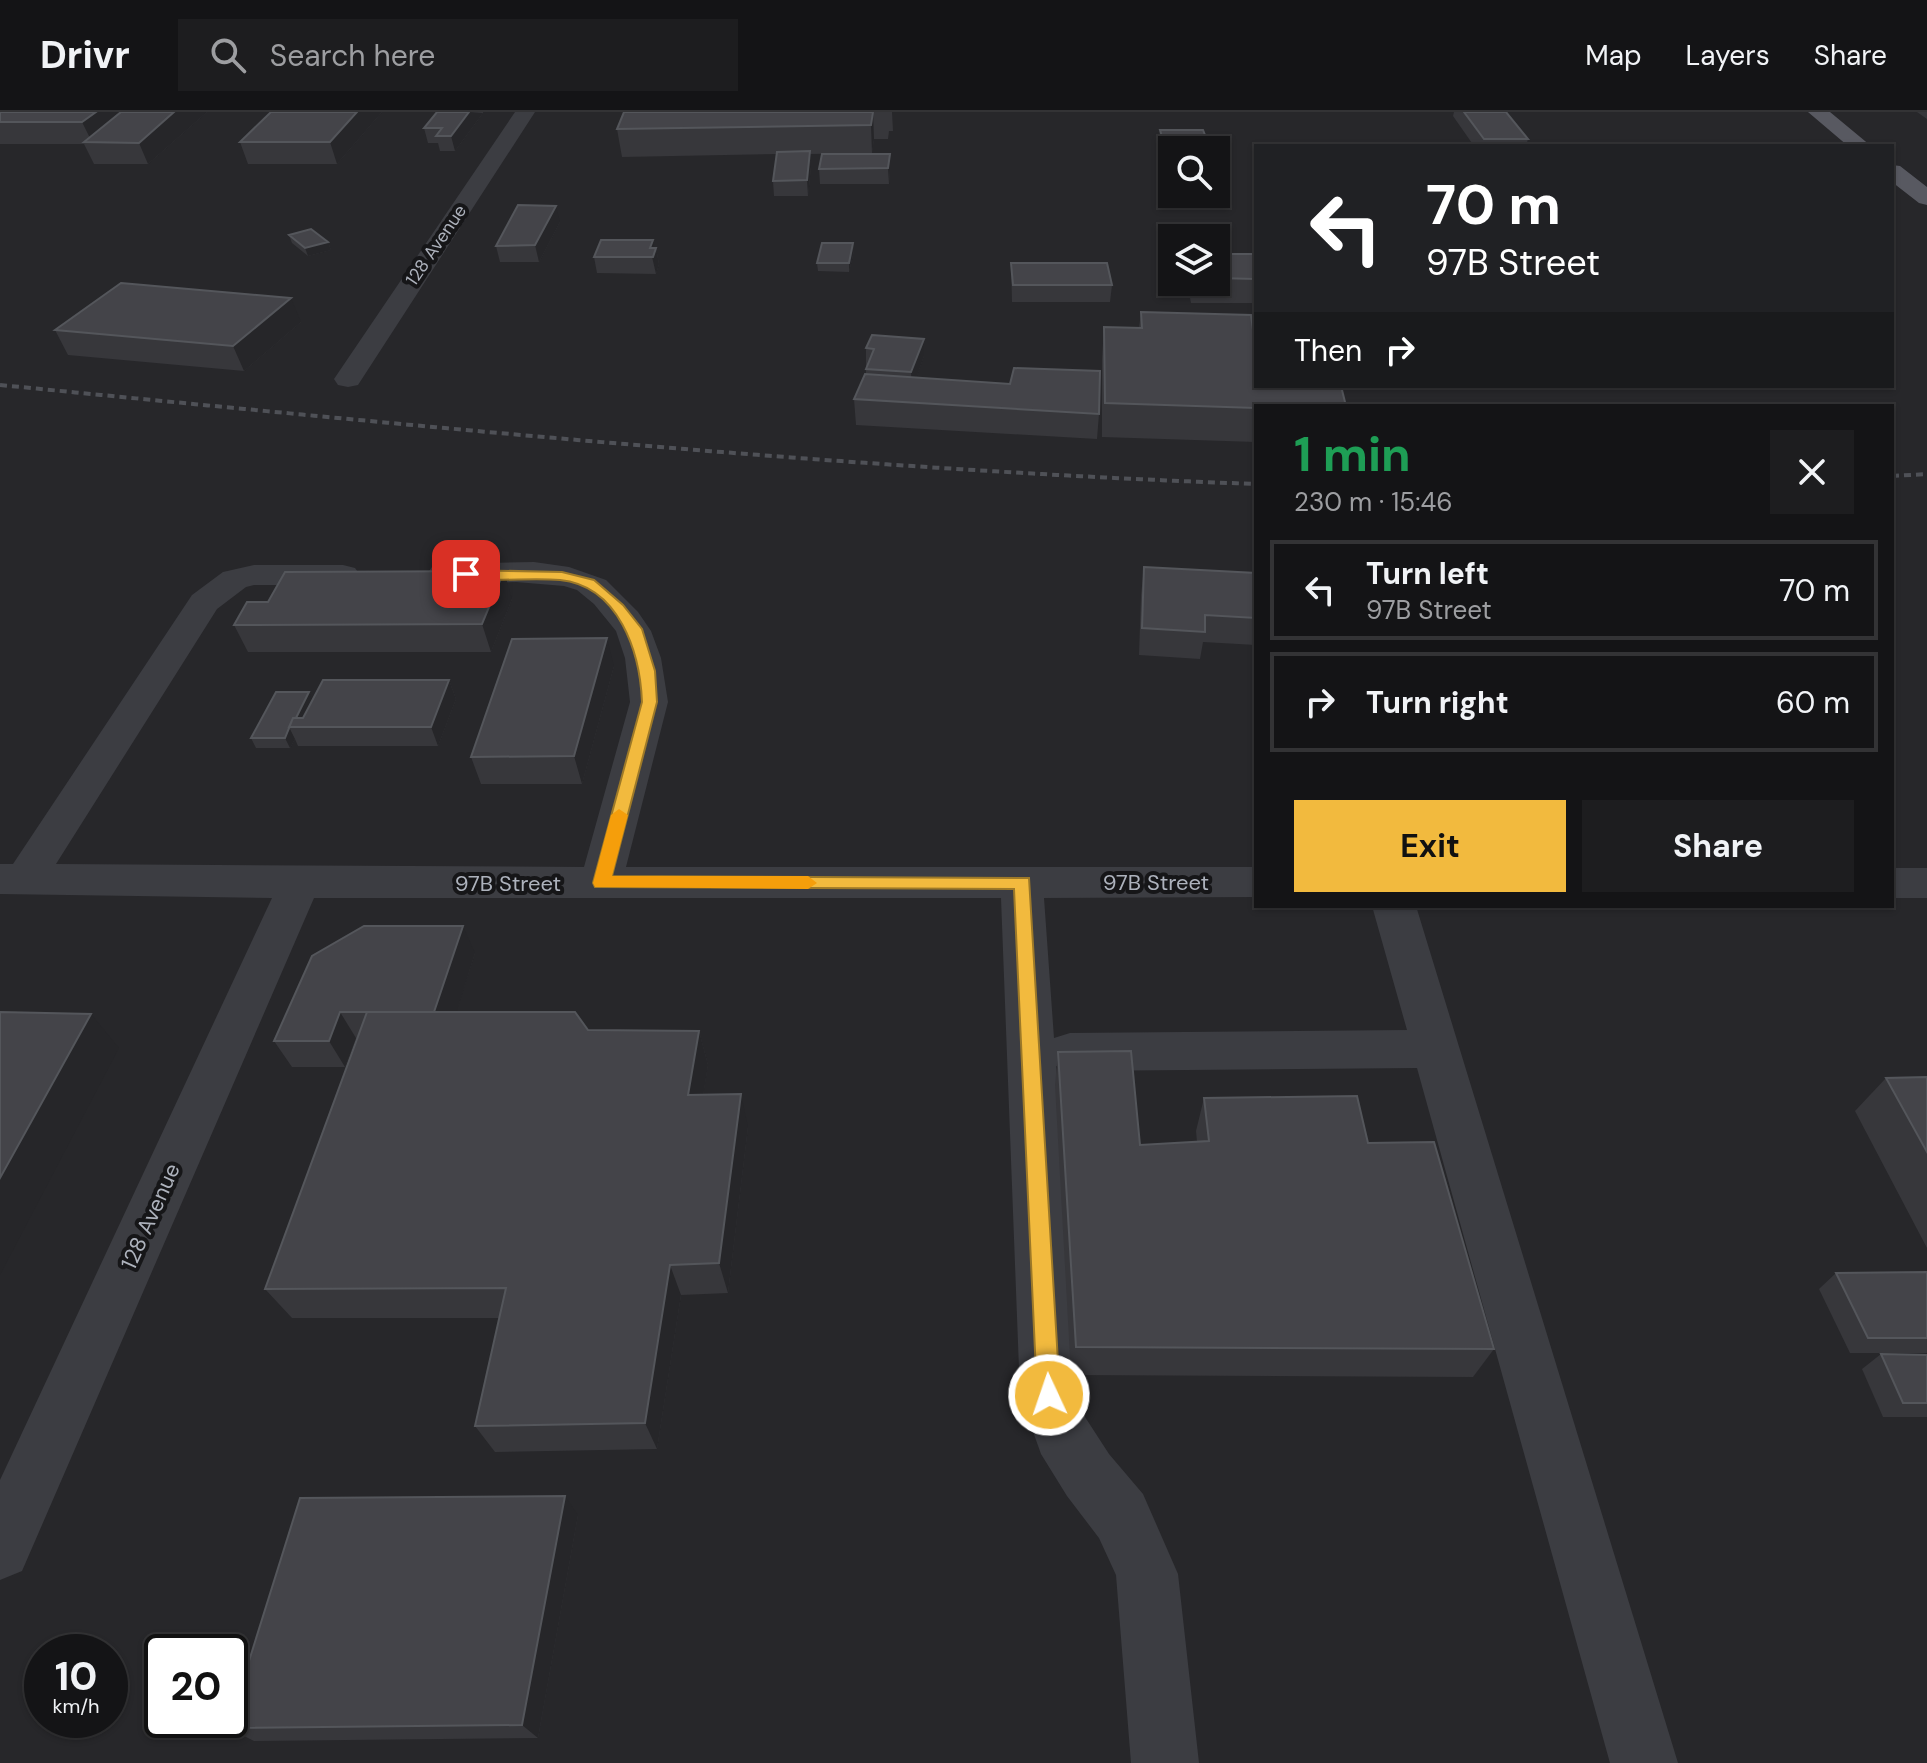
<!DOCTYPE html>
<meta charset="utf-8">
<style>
body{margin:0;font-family:"DM Sans",sans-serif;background:#1d1d1f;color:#f1f3f6;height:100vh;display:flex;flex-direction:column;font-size:30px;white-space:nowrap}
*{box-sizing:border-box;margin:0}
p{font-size:26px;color:#9d9ea1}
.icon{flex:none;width:44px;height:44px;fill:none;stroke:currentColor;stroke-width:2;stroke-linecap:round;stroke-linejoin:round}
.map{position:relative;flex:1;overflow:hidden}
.panel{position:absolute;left:1254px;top:292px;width:640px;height:504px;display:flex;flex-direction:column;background:#141416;border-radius:0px;box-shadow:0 2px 6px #0004,0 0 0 2px #333335}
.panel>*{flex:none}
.banner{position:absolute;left:1254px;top:32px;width:640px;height:244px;border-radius:0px;box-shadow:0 2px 6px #0004,0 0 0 2px #333335;background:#202124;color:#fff;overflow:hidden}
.controls{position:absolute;left:1158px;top:24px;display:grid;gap:16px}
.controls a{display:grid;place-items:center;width:72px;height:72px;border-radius:0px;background:#141416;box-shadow:0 2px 6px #0004,0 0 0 2px #333335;font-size:40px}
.speed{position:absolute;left:24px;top:1522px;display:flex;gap:16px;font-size:40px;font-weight:700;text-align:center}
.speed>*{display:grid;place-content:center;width:104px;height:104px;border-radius:50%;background:#141416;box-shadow:0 2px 6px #0004,0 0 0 2px #333335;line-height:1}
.speed small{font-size:20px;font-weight:400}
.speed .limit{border:4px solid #111;border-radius:12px;background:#fff;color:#111}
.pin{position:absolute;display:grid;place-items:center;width:68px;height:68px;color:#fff;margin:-34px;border-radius:16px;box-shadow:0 4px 12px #0006}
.me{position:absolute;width:88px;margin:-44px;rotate:357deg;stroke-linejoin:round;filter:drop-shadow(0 0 6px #0008)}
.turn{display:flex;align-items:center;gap:28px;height:168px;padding:0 40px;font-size:36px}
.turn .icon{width:104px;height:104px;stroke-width:2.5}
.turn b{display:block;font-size:56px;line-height:68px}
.then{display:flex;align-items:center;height:76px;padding:0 40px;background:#0003;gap:16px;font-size:30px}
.round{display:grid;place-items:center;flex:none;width:84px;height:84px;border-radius:0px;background:#1d1d1f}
.summary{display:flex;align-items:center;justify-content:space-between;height:136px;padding:0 40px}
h1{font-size:48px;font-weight:700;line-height:60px;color:#1e9e55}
.action{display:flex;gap:16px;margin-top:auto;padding:16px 40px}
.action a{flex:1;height:92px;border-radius:0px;background:#f2ba3e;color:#111;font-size:32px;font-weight:700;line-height:92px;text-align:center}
.action a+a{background:#1d1d1f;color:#f1f3f6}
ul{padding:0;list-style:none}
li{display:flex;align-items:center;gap:24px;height:100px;margin:0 16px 12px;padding:0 24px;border:4px solid #333335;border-radius:0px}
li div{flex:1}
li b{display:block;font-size:30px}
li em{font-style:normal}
header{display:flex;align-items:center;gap:48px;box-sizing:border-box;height:112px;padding:0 40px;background:#141416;border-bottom:2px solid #333335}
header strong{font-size:38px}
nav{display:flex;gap:44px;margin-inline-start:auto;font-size:28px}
.search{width:560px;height:72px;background:#1d1d1f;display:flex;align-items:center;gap:20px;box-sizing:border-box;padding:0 28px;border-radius:0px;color:#9d9ea1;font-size:30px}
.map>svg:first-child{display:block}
.built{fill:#27272a;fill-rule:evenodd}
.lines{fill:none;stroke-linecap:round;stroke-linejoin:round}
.minor{fill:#3c3d42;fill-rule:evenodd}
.major{fill:#585961;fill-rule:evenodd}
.rail{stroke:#4f5157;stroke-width:4;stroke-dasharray:7 5;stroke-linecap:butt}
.wall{fill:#37373b}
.shaded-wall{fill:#262629}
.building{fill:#444449;stroke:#54565b;stroke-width:2}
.route{fill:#f2ba3e;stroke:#9d7928;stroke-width:2}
.slow{fill:#f59e0b}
.labels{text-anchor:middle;stroke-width:8;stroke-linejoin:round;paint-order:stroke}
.far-street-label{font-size:18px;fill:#adb2bc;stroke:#161618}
.street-label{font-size:22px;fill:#adb2bc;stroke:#161618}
</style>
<header>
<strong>Drivr</strong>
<div class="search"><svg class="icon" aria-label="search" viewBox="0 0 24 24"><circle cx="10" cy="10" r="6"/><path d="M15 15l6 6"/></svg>Search here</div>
<nav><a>Map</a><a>Layers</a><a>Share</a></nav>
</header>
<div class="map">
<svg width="1927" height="1651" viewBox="0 0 1927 1651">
<rect width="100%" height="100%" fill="#1b1b1d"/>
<!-- built -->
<path class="built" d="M0,0H1927V1651H0ZM1256,34H1892V274H1256ZM1172,38H1216V82H1172ZM1172,126H1216V170H1172ZM1256,294H1892V794H1256ZM42,1540H110V1608H42ZM162,1540H230V1608H162Z"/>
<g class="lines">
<!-- minor -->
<path class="minor" d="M515,0H535L358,273L348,275L338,273L334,267Z
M534,450L569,455L606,468L638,500L651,519L661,546L668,590L626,755H1256V785L1044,786L1054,926L1070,921L1407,918L1372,794H1416L1678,1651H1610L1417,956L1070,959L1056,954L1078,1283L1085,1305L1109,1342L1143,1382L1178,1462L1199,1651H1131L1116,1463L1099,1426L1067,1384L1041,1342L1020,1283L1001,786H314L22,1459L0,1468V1368L272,786L0,782V752H13L192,483L223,460L254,453H343L355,456L360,463L355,470L343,473H254L246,475L217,497L56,752L584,755L630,590L625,546L616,519L594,492L577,478L564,474L516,470L444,472L432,469L427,462L432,455L444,452Z
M1892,756H1927V786H1892Z"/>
<!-- major -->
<path class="major" d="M1808,0H1830L1871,34H1848Z
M1892,53L1900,54L1927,75V93L1919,91L1892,70Z"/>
<!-- rail -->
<path class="rail" d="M0,273C418,314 836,357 1256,372
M1892,364L1927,362"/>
</g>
<!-- wall -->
<path class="wall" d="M121,0H207L148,52H94L84,32H0V10L119,2Z
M271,0H382L337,52H248L240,30Z
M437,0H483V1L455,39H440L438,31H428L424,16Z
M624,0H892L893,19H889L888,27H874L872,41L810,42L811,55L808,84H774L773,69L777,42L622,45L617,17Z
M1454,0H1506L1528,27L1526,34H1474L1453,4Z
M1917,0H1927V7Z
M1160,18L1172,38V73L1169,65V56H1165L1158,33Z
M890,42V57L889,72H820L819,57Z
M1216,49L1229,74L1226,90L1179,91L1175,82H1216Z
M560,110L539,150H500L496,134Z
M289,123L328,130L331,138L308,144L292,131Z
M853,131L854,139L849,160L818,159L817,151Z
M656,136L659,152L656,162L597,161L594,145Z
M1216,142H1256V191H1191L1187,170H1216Z
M1011,151L1112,173L1110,190H1012Z
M1141,200L1256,294V330L1102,325V247L1104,215L1139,216Z
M301,210L244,259L68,243L55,218Z
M924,227V244L916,266L1099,302L1097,327L856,313L854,287L866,262V236Z
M1144,455L1256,461V533L1203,530L1200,547L1139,543L1141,483Z
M512,487L491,540H248L234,513L268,490Z
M614,554L582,672H481L471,645Z
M449,568L456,587L438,634H298L295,627L290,636H256L251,626L313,588Z
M475,841L456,900L588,918L699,919L708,953L703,983L748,1015L728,1181L681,1183L657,1337L495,1340L475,1314L499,1206H292L265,1177L357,926H356L345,955H292L274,929Z
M1058,940L1140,1033L1197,1030L1196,1019L1204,986L1368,1031L1494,1237L1473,1265L1071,1263L1055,973Z
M1927,965V1136L1855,999L1886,966Z
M1927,1160V1241H1850L1819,1177L1836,1161Z
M1881,1242L1927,1243V1305H1883L1862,1257Z
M578,1403L538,1626L254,1629L228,1616Z"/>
<!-- shaded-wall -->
<path class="shaded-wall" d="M96,0H118L121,8L92,30L82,10Z
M174,0H207L148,52L139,31Z
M357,0H382L337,52L330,30Z
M469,0L483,1L455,39L451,24Z
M873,0L874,27L872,41L871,13Z
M810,39L811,55L808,84L807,68Z
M890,42V57L889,72L888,56Z
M556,94L560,110L539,150L535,133Z
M653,128L655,140L656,136L659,152L656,162L650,136Z
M328,130L331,138L308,144L305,136Z
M853,131L854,139L849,160V151Z
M291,186L301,210L244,259L233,234Z
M924,227V244L912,278L911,260Z
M504,459L512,487L491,540L482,512Z
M607,526L614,554L582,672L574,644Z
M449,568L456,587L438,634L431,615Z
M309,580L313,590L301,615H291Z
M290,617L295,627L290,636L285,626Z
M463,814L475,841L448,927L434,900Z
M340,900L356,926L345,955L329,929Z
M91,902L119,936L0,1163V1066Z
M699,919L708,953L698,1016L688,983Z
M741,982L748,1015L728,1181L719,1151Z
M670,1153L681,1183L657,1337L645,1311Z
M565,1384L578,1403L538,1626L522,1613Z"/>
<!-- building -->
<path class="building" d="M0,0H96L82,10H0Z
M121,0H174L139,31L84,30Z
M271,0H357L330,30H240Z
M437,0H469L451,24H436L442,16H424Z
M624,0H873L871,13L617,17Z
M1464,0H1506L1528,27H1484Z
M1160,18H1203L1211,38H1172V41H1167Z
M810,39L807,68L773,69L777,40Z
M822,42H890L888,56L819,57Z
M1216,49H1217L1229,74L1216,75Z
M518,93L556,94L535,133L496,134Z
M311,117L328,130L305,136L289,123Z
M601,128H653L650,136H656L653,145H594Z
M822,131H853L849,151H817Z
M1216,142H1256V167L1216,166Z
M1011,151H1107L1112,173H1013Z
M121,171L291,186L233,234L55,218Z
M1141,200L1251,203L1253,218H1256V274H1341L1346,294H1256V296L1105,291L1104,215L1142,216Z
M872,223L924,227L911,260L866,257L874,237L866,236Z
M1014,256L1100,259L1099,302L854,287L865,262L1010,272Z
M1144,455L1256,461V506L1205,503V520L1142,516Z
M504,459L482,512L234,513L247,490H268L285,460Z
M607,526L574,644L471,645L512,527Z
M323,568H449L431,615H289L293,606H303Z
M276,580H309L296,606H293L285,626H251Z
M364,814H463L434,900H340L329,929H274L312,844Z
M0,900L91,902L0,1066Z
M367,900H575L588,918L699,919L688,983L741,982L719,1151L670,1153L645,1311L475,1314L506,1176L265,1177Z
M1131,939L1140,1033L1209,1029L1204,986L1357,984L1368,1031L1434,1030L1494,1237L1076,1235L1058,940Z
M1927,965V1040L1886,966Z
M1927,1160V1226H1868L1836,1161Z
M1881,1242L1927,1243V1291H1903Z
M565,1384L522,1613L228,1616L300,1386Z"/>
<!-- route -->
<path class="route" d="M466,458L562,460L594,468L623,493L642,517L655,559L657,590L612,764L1029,766L1060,1283L1057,1291L1049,1295L1040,1291L1037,1283L1014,777L595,775L593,771L642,590C640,540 619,474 560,468C528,465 493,471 462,465L459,462Z"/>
<!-- slow -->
<path class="slow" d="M619,697L628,703L612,764H808L817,771L808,777L595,775L593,771L611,703Z"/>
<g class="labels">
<!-- far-street labels -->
<g class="far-street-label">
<text transform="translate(436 133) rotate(-56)" y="6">128 Avenue</text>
</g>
<!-- street labels -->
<g class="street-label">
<text x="1156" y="778">97B Street</text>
<text x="508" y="779">97B Street</text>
<text transform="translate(150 1104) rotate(-66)" y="8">128 Avenue</text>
</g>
</g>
</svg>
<div class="controls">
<a><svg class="icon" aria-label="search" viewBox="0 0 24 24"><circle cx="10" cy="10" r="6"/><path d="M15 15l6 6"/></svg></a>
<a><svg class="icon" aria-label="layers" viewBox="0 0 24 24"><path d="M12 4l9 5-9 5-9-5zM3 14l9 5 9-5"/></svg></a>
</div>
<div class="speed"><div>10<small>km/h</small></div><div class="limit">20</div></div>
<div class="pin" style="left:466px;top:462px;background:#d93025"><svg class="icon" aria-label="arrive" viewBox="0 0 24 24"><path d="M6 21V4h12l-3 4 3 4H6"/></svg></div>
<svg class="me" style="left:1049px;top:1283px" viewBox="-20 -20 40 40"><circle r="17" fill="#f2ba3e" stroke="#fff" stroke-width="3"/><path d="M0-11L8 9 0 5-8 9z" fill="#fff"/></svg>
<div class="banner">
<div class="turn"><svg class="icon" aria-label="left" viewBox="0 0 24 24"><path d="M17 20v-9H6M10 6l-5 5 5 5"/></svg><div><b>70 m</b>97B Street</div></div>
<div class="then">Then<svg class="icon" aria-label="right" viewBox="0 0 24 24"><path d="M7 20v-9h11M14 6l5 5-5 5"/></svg></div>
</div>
<section class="panel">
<div class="summary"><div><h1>1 min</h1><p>230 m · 15:46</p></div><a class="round"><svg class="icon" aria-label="close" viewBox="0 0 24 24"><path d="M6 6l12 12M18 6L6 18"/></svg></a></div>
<ul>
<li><svg class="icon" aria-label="left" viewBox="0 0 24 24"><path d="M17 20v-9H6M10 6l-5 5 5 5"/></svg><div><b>Turn left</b><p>97B Street</p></div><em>70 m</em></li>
<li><svg class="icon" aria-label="right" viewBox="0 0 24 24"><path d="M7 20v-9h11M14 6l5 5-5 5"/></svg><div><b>Turn right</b></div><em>60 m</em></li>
</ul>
<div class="action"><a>Exit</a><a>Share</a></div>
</section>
</div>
